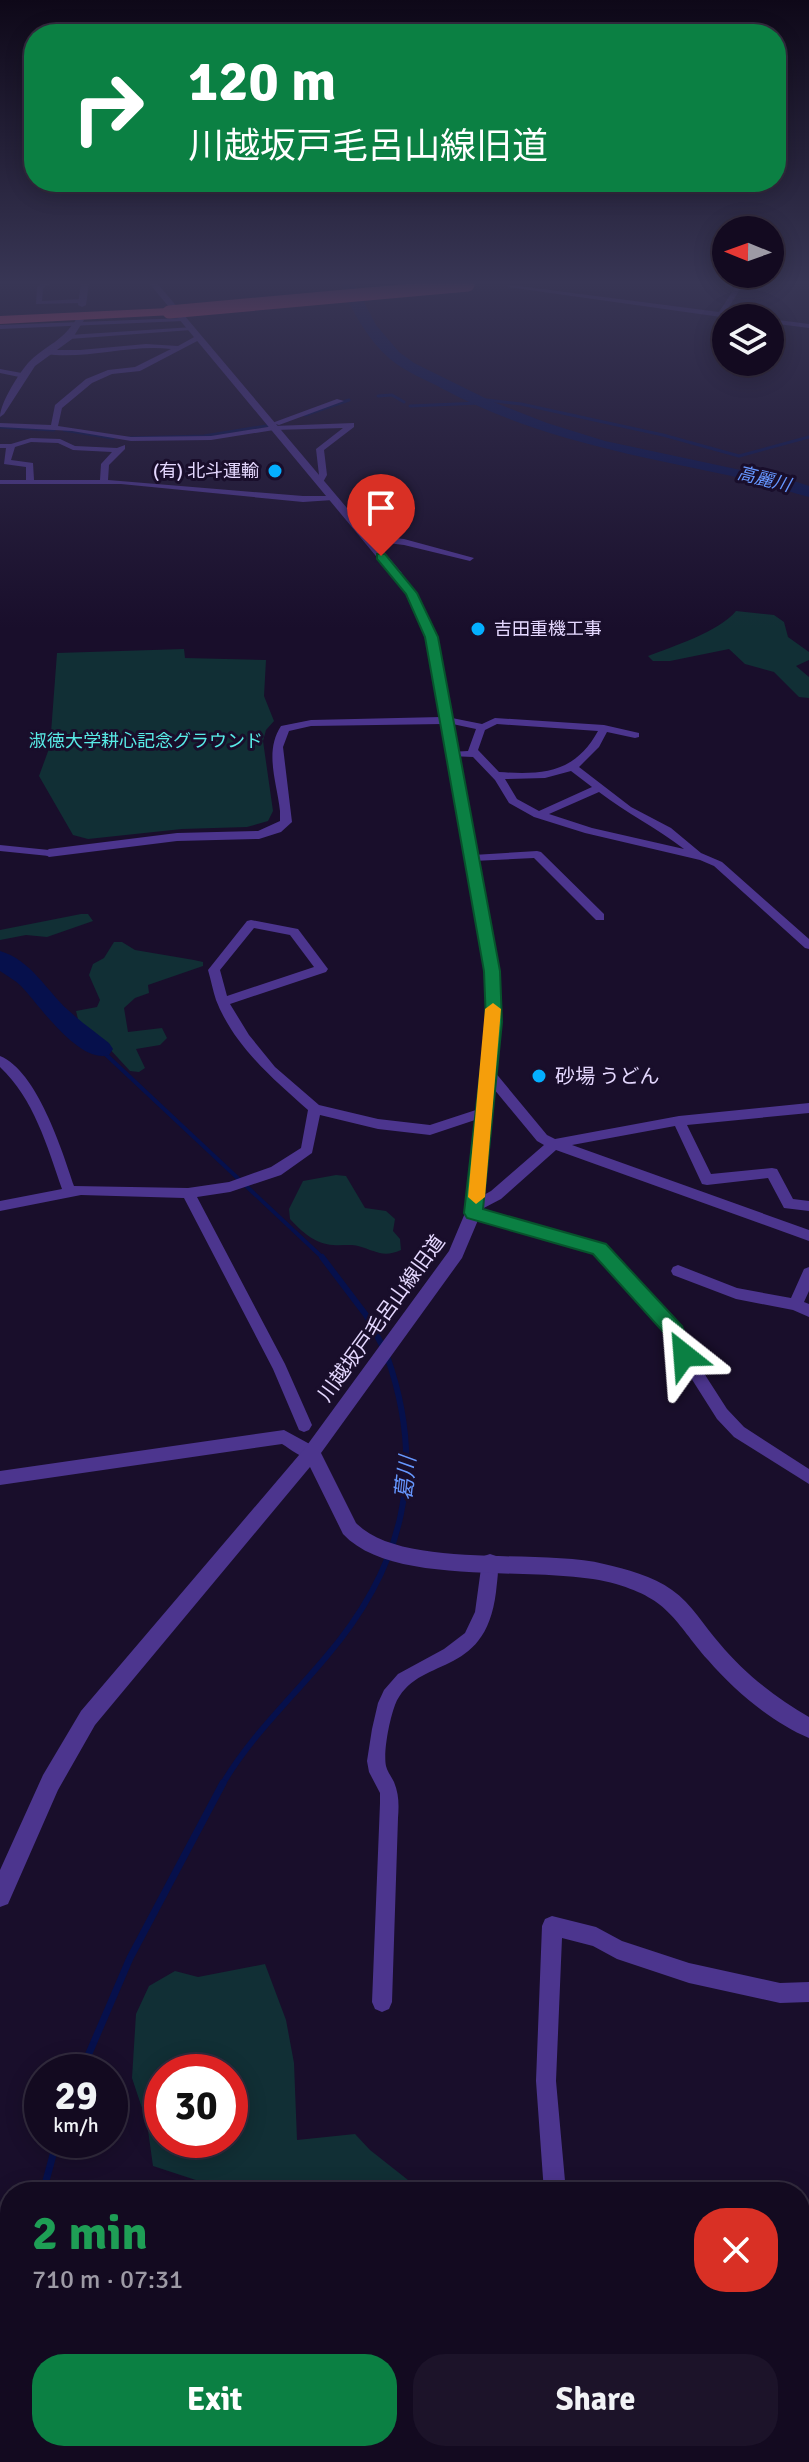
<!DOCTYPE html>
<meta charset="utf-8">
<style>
body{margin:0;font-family:Signika,"Noto Sans JP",sans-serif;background:#1c1329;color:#f1f3f6;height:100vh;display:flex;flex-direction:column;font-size:30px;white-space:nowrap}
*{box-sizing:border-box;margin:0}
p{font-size:26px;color:#9d9aa5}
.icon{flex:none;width:44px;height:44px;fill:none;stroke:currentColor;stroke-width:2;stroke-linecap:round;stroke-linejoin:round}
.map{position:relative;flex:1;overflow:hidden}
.panel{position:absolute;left:0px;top:2182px;width:810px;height:280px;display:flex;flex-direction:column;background:#130a20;border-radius:32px 32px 0 0;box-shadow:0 4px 20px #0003,0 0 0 2px #322b3e}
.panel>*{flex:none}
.top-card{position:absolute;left:24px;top:24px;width:762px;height:168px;border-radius:32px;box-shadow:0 4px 20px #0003,0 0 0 2px #322b3e;background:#0b8043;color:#fff;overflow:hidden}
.needle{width:52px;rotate:271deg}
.tools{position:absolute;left:712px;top:216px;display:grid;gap:16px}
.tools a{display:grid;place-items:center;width:72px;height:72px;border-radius:50%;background:#130a20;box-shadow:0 4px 20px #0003,0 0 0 2px #322b3e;font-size:40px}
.speed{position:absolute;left:24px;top:2054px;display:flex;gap:16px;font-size:40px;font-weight:700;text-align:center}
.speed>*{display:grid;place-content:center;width:104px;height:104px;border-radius:50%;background:#130a20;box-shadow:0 4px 20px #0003,0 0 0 2px #322b3e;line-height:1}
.speed small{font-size:20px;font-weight:400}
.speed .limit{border:12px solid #d22;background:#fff;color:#111}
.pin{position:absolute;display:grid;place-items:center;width:68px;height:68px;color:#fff;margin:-82px -34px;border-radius:50% 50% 50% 0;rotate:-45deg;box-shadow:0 0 8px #0007}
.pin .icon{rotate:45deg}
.me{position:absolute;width:88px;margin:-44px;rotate:332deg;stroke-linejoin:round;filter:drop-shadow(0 0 6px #0008)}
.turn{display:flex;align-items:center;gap:28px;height:168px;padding:0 32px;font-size:36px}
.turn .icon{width:104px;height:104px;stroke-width:2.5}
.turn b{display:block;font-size:56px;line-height:68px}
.round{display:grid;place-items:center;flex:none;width:84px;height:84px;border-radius:32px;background:#1c1329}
.headline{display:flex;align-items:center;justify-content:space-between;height:136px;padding:0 32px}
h1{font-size:48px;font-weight:700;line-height:60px;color:#1e9e55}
.button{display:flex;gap:16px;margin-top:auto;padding:16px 32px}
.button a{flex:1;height:92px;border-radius:32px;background:#0b8043;color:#fff;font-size:32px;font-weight:700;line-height:92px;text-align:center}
.button a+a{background:#1c1329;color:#f1f3f6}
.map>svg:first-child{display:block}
.green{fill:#112f35;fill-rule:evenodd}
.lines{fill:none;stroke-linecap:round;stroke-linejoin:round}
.stream-far3{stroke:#06104c;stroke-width:3}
.stream-far2{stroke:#06104c;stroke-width:4}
.stream-far1{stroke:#06104c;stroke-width:6}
.stream{stroke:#06104c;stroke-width:7}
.river{fill:#06104c;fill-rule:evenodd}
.minor{fill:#4c358e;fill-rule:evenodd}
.tertiary{fill:#4c358e;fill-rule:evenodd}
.motorway{fill:#ff5380;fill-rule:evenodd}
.motorway-bridge{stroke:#ff5380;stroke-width:13}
.route{fill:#0b8043;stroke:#07532c;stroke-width:2}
.slow{fill:#f59e0b}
.poi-dot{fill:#04afff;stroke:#190e2b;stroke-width:3}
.labels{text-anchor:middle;stroke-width:6;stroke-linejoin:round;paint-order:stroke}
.far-poi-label{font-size:18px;fill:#e5d8ff;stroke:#190e2b;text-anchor:end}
.far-water-label{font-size:18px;font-style:italic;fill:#6697ff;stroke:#190e2b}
.far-park-label{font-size:18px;fill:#58ebe6;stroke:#190e2b}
.poi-label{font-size:20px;fill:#e5d8ff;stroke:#190e2b;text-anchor:start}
.street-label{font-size:20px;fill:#e5d8ff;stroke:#190e2b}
.water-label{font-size:22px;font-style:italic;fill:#6697ff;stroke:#190e2b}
</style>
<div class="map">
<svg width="809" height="2462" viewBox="0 0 809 2462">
<rect width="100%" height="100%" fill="#190e2b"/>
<!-- green -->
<path class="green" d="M736,611L774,615L784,622L788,637L809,652V660L796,666L809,677V698L799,697L774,672L745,664L729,649L670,661H653L648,656C672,647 720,631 736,611Z
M184,649L185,658L266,660L264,696L274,721L266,730L263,741L273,811L268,821L247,827L182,829L88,839L73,835L39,776L50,746L57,653Z
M81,914H88L93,921L47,937L26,935L0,940V930Z
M114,942H122L135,950L194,960L203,962V966L148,985L149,993L135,998L124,1008L128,1032L162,1028L167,1038L160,1045L136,1049L145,1068L139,1072L130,1071L95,1033L79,1023L76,1011L97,1007L100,1000L89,975L93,964L104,958Z
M336,1175L346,1176L365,1208L386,1211L395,1219L393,1231L400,1239L401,1250C383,1258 376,1251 358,1246C351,1244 341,1246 333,1245C315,1244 301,1231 290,1219L289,1209L303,1181Z
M265,1964L286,2020L294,2063L297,2140L355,2134L370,2150L408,2180L404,2192H213L211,2185L153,2166L147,2123L132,2078L136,2014L149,1986L175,1971L198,1977ZM162,2072H230V2140H162Z
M252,2452H371L372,2462H251Z"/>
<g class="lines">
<!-- stream-far3 -->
<path class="stream-far3" d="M378,396L392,395L404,402
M469,398L521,404L663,435L739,456L809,437
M410,406L480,403
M305,415L349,400
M0,427L54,430
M64,430L113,438
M127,438L204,436L272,425"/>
<!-- stream-far2 -->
<path class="stream-far2" d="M100,1049L324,1259"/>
<!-- stream-far1 -->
<path class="stream-far1" d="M322,1257L366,1315L383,1347
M222,1785C250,1737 290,1700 326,1657C404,1566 427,1469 387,1356"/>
<!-- stream -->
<path class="stream" d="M81,2072L130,1958L223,1783
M43,2192L57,2140
M0,2407L10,2354"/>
<!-- river -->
<path class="river" d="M340,283H354L376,325L399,352L414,363L491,401L547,423L605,441L797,482L809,486V497C789,492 770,485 751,480C644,457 540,441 443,389C425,379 405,372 390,359C367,339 352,311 340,283Z
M0,951C31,960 46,990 68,1010C81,1022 95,1032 109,1043L113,1049L109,1055C79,1064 40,1006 21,986C15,980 7,976 0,971Z"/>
<!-- minor -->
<path class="minor" d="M43,283H51L43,288L42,301L82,299L85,301L82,303L36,304L37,287Z
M738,283H744L725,313L748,318L721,317L508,287L511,285L719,312Z
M185,318L183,321L0,329V325Z
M770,319L809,324V328L770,323Z
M193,327L191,330L69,339L65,337L69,335Z
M196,336L203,338L140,371L112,374L92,383L62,408L58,426L131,437L211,436L274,426L354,423V427L324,450L327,475L322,484L315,482L319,475L316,449L343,428L274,430L211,440L131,441L72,431L0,427V423L51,425L55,405L86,379L108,370L135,367L171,349C129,344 87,360 45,354V350H80L146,344L178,346Z
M0,369L27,374L28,376L24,378L0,373Z
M337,399L344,401L279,425L272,423Z
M31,438L60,439L75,446L117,448L125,445V449L109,465L108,480L303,496H333L337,498L333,500L303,502L121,484H0V480H26V467L4,464L6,448H0V444H11ZM31,442L58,443L73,450L112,452L101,464L100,480H34L33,463L11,460L15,447Z
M366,535L404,539L474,558L470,561L404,545L363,540V536Z
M447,717L482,724L495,718L604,725L639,733V737L635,738L607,732L599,747L579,767L631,807L671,828L701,853L722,862L809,939V949L805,948L714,866L700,860L585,833L534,817L509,803L495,780L473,757L450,756V752L468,751L476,729L443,722L442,720ZM497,724L598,731C575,773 543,775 499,772L478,750L485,730ZM571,771L592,787L539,811L517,799L505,779L545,778ZM599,792C626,813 657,828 684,849L592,828L549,814Z
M0,845L49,850L55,853L49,856L0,851Z
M537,851L541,852L604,914V920H596L534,858L473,861L467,858L473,855Z
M251,920L298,929L328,969L326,972L230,1004L249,1035L275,1067L319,1105L378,1119L430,1125L485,1107L492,1112L490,1115L430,1135L378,1129L320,1115L312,1153L281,1175L230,1192L197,1197L285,1364L312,1425L309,1430L304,1432L299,1430L273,1369L184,1198L81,1195L0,1211V1201L62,1189C47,1146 34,1099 0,1067V1056C37,1071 62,1150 74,1186L188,1188L229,1182L271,1167L301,1148L308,1110C273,1079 234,1046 216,1000C213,991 211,980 208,970L247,921ZM254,928L290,935L314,967L227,996L220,970Z
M489,1070L494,1071L547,1135L555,1139L679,1116L809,1103V1113L687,1125L711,1174L772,1168L777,1169L793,1199L809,1201V1211L784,1208L768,1178L707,1185L702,1184L675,1126L572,1145L809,1230V1241L556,1150L501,1199L480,1210L604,1245L681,1328L691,1353L727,1409L744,1427L809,1469V1484L734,1437L717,1419L679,1359L670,1335L594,1253L468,1217L466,1213L470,1209L471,1202L491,1191L544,1145L537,1141L484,1077L483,1074L484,1071Z
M678,1265L737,1288L791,1298L804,1269L809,1267V1291L804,1302L809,1304V1317L793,1310L736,1299L673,1275L671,1271L673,1267Z
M284,1430L317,1448L319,1453L317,1458C305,1462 292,1450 282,1444L0,1485V1471Z
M490,1554L496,1556C500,1566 497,1581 496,1592C485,1682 417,1653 395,1705C390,1718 383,1751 386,1766C387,1771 391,1776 394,1782C399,1794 399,1805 398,1818L392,2002L389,2009L382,2012L375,2009L372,2002L380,1803V1793L369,1772L367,1761L372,1729L378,1703L384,1690L398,1674L444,1649L465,1633L475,1612L482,1561L484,1556Z
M552,1916L596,1927L622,1941L689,1963L780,1983L809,1982V2002L780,2003L689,1983L617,1959L593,1946L562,1938L556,2081L566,2192H544L536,2081L542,1926L545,1919Z
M535,2452H559L560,2462H536Z"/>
<!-- tertiary -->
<path class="tertiary" d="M81,283H89L86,305L82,307L78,305Z
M149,283H157L401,572L426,612L441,654L499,971L501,1022L484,1206L462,1258L321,1453L356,1523C402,1570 539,1548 604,1564C626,1569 653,1576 672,1590C692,1604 704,1626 720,1644C744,1673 776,1698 809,1717V1738C771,1722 735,1691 708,1660C674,1621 670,1600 616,1584C543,1563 395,1590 343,1534L310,1467L95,1725L58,1790L8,1904L0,1907V1870L43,1775L81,1711L305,1448L449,1251L468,1206L487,1022L485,971L443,724L311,726L289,731L283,747L292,822L281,832L259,839L177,841L49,857L43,853L49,849L177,833L258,831L280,821V811C277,782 264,752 281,726L311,720L441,717C433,670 427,625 400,585Z
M77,318L84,320L72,339L35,366L4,414L0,417C0,403 20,371 30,361C49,343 61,343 77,318Z"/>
<!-- motorway -->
<path class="motorway" d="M169,308L175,312L173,315L0,324V316Z"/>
<!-- motorway-bridge -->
<path class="motorway-bridge" d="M169,312L468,285"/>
</g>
<!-- sky -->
<linearGradient id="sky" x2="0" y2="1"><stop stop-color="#0e0818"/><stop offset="0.45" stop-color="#383655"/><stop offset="1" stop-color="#383655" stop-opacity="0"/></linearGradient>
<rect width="809" height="628" fill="url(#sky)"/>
<!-- route -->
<path class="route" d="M377,554H385L417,593L438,637L500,971L502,1022L483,1209L606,1244L682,1326L693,1355L690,1361H677L667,1336L593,1254L467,1218L464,1213L486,1022L484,971L425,637L406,594L377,559Z"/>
<!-- slow -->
<path class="slow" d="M493,1003L501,1009L485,1197L476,1204L468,1197L485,1009Z"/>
<!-- markers -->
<g class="poi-dot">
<circle cx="275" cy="471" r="8"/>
<circle cx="478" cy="629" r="8"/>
<circle cx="539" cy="1076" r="8"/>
</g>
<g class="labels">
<!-- far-poi labels -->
<g class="far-poi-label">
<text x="259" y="477">(有) 北斗運輸</text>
<text x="494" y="635" text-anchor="start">吉田重機工事</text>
</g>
<!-- far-water labels -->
<g class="far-water-label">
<text transform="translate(764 479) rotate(14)" y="6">高麗川</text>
</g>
<!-- far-park labels -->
<g class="far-park-label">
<text x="146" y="747">淑徳大学耕心記念グラウンド</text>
</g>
<!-- poi labels -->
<g class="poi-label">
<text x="555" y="1083">砂場 うどん</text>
</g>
<!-- street labels -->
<g class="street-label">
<text transform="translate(381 1318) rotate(-54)" y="7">川越坂戸毛呂山線旧道</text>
</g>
<!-- water labels -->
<g class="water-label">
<text transform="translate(405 1478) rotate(-84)" y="8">葛川</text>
</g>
</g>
</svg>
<div class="tools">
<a><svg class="needle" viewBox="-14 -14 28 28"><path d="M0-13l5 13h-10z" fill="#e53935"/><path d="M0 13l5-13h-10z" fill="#9d9aa5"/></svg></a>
<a><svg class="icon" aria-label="layers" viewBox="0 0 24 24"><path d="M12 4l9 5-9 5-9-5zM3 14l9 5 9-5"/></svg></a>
</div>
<div class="speed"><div>29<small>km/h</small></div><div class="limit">30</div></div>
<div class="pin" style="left:381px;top:556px;background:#d93025"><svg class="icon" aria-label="arrive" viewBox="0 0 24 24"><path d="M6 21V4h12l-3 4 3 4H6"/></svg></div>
<svg class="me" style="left:684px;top:1355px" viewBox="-20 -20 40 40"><path d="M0-17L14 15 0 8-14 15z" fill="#0b8043" stroke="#fff" stroke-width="4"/></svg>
<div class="top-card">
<div class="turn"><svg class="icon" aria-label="right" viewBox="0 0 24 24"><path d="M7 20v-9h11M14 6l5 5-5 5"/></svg><div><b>120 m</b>川越坂戸毛呂山線旧道</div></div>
</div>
<section class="panel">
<div class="headline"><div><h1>2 min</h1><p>710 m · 07:31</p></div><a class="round" style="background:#d93025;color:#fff"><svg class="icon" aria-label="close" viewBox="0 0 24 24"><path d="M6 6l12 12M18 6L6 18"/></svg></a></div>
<div class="button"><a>Exit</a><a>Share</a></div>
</section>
</div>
